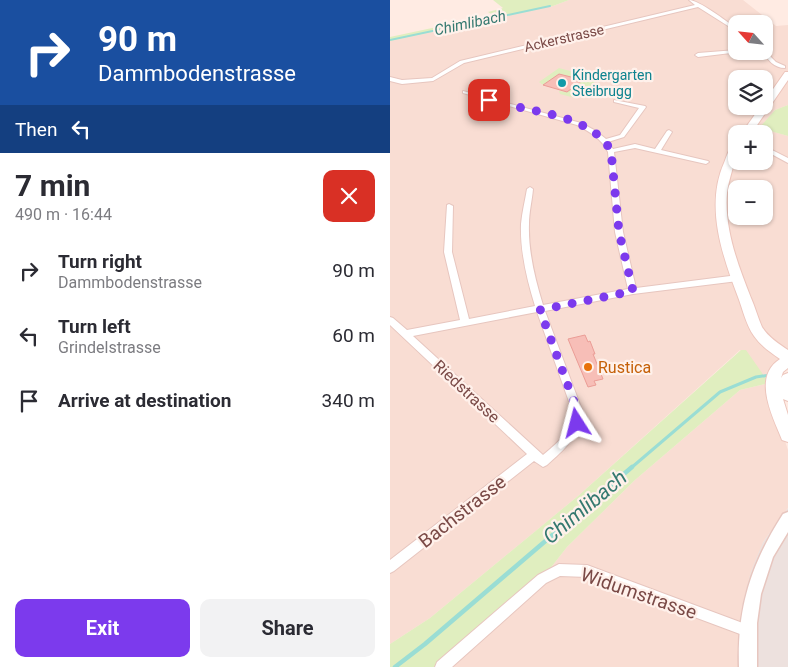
<!DOCTYPE html>
<meta charset="utf-8">
<style>
body{margin:0;font-family:Roboto,sans-serif;background:#f2f2f3;color:#2b2b33;height:100vh;display:flex;flex-direction:column;font-size:19px;white-space:nowrap}
*{box-sizing:border-box;margin:0}
p{font-size:16px;color:#7c7c81}
.icon{flex:none;width:28px;height:28px;fill:none;stroke:currentColor;stroke-width:2;stroke-linecap:round;stroke-linejoin:round}
.map{position:relative;flex:1;overflow:hidden}
.sheet{display:flex;flex-direction:column;background:#fff;width:390px}
.sheet>*{flex:none}
.top-card{background:#1a4fa0;color:#fff;overflow:hidden}
.needle{width:32px;rotate:297deg}
.buttons{position:absolute;left:338px;top:15px;display:grid;gap:10px}
.buttons a{display:grid;place-items:center;width:45px;height:45px;border-radius:10px;background:#fff;box-shadow:0 1px 4px #0004;font-size:25px}
.pin{position:absolute;display:grid;place-items:center;width:42px;height:42px;color:#fff;margin:-21px;border-radius:10px;box-shadow:0 2px 8px #0006}
.me{position:absolute;width:55px;margin:-28px;rotate:351deg;stroke-linejoin:round;filter:drop-shadow(0 0 4px #0008)}
.turn{display:flex;align-items:center;gap:18px;height:105px;padding:0 15px;font-size:22px}
.turn .icon{width:65px;height:65px;stroke-width:2.5}
.turn b{display:block;font-size:35px;line-height:42px}
.then{display:flex;align-items:center;height:48px;padding:0 15px;background:#0003;gap:10px;font-size:19px}
.round{display:grid;place-items:center;flex:none;width:52px;height:52px;border-radius:10px;background:#f2f2f3}
.head{display:flex;align-items:center;justify-content:space-between;height:85px;padding:0 15px}
h1{font-size:30px;font-weight:700;line-height:38px}
.cta{display:flex;gap:10px;margin-top:auto;padding:10px 15px}
.cta a{flex:1;height:58px;border-radius:10px;background:#7c3aed;color:#fff;font-size:20px;font-weight:700;line-height:58px;text-align:center}
.cta a+a{background:#f2f2f3;color:#2b2b33}
ul{padding:0;list-style:none}
li{display:flex;align-items:center;gap:15px;height:65px;padding:0 15px}
li div{flex:1}
li b{display:block;font-size:19px}
li em{font-style:normal}
main{display:flex;flex:1;min-height:0}
.map>svg:first-child{display:block}
.residential{fill:#f9ddd3;fill-rule:evenodd}
.industrial{fill:#ede1de}
.green{fill:#e0eebf}
.lines{fill:none;stroke-linecap:round;stroke-linejoin:round}
.stream-far2{stroke:#9addd4;stroke-width:2}
.stream-far1{stroke:#9addd4;stroke-width:3}
.stream{stroke:#9addd4;stroke-width:4.5}
.building{fill:#f7beb7;stroke:#eb9d96}
.minor-casing{stroke:#e7c6bf;stroke-width:2}
.tertiary-casing{stroke:#e7c6bf;stroke-width:3}
.secondary-casing{stroke:#ecc5bc;stroke-width:2}
.minor{fill:#fff;fill-rule:evenodd}
.tertiary{fill:#fff;fill-rule:evenodd}
.secondary{fill:#fff;fill-rule:evenodd}
.route{stroke:#7c3aed;stroke-width:9;stroke-dasharray:0 16.2}
.culture-dot{fill:#0f9aa8;stroke:#fff1eb;stroke-width:2}
.food-dot{fill:#e8710a;stroke:#fff1eb;stroke-width:2}
.labels{text-anchor:middle;stroke-width:4.5;stroke-linejoin:round;paint-order:stroke}
.far-street-label{font-size:14px;fill:#7a4946;stroke:#fff1eb}
.far-culture-label{font-size:14px;fill:#0d838f;stroke:#fff1eb;text-anchor:start}
.far-water-label{font-size:15px;font-style:italic;fill:#357970;stroke:#fff1eb}
.food-label{font-size:16px;fill:#c56008;stroke:#fff1eb;text-anchor:start}
.street-label{font-size:16px;fill:#7a4946;stroke:#fff1eb}
.near-street-label{font-size:19px;fill:#7a4946;stroke:#fff1eb}
.near-water-label{font-size:21px;font-style:italic;fill:#357970;stroke:#fff1eb}
</style>
<main>
<section class="sheet">
<div class="top-card">
<div class="turn"><svg class="icon" aria-label="right" viewBox="0 0 24 24"><path d="M7 20v-9h11M14 6l5 5-5 5"/></svg><div><b>90 m</b>Dammbodenstrasse</div></div>
<div class="then">Then<svg class="icon" aria-label="left" viewBox="0 0 24 24"><path d="M17 20v-9H6M10 6l-5 5 5 5"/></svg></div>
</div>
<div class="head"><div><h1>7 min</h1><p>490 m · 16:44</p></div><a class="round" style="background:#d93025;color:#fff"><svg class="icon" aria-label="close" viewBox="0 0 24 24"><path d="M6 6l12 12M18 6L6 18"/></svg></a></div>
<ul>
<li><svg class="icon" aria-label="right" viewBox="0 0 24 24"><path d="M7 20v-9h11M14 6l5 5-5 5"/></svg><div><b>Turn right</b><p>Dammbodenstrasse</p></div><em>90 m</em></li>
<li><svg class="icon" aria-label="left" viewBox="0 0 24 24"><path d="M17 20v-9H6M10 6l-5 5 5 5"/></svg><div><b>Turn left</b><p>Grindelstrasse</p></div><em>60 m</em></li>
<li><svg class="icon" aria-label="arrive" viewBox="0 0 24 24"><path d="M6 21V4h12l-3 4 3 4H6"/></svg><div><b>Arrive at destination</b></div><em>340 m</em></li>
</ul>
<div class="cta"><a>Exit</a><a>Share</a></div>
</section>
<div class="map">
<svg width="398" height="667" viewBox="0 0 398 667">
<rect width="100%" height="100%" fill="#ffebe3"/>
<!-- residential -->
<path class="residential" d="M179,0H353L386,26L398,25V105L385,110L370,128L398,136V361L380,396L398,450V508L373,542L350,667H52L152,579L177,547L245,480L350,390L379,383L350,350L188,496L40,618L0,644V41L163,6ZM346,24H374V51H346ZM346,79H374V106H346ZM346,134H374V161H346ZM346,189H374V216H346Z"/>
<!-- industrial -->
<path class="industrial" d="M398,508V667H350L352,606L361,571L373,542Z"/>
<!-- green -->
<path class="green" d="M103,0H179L163,6L0,41V37L103,15L98,12L113,8Z
M169,68L209,79L185,98L170,94L169,91L177,92L192,81L169,74L153,85L149,82Z
M398,105V136L369,128L385,110Z
M351,350H356L379,383L350,390L245,480L177,547L152,579L52,667H0V644L40,618L188,496Z"/>
<g class="lines">
<!-- stream-far2 -->
<path class="stream-far2" d="M0,40L160,6"/>
<!-- stream-far1 -->
<path class="stream-far1" d="M241,468L330,392L366,377L380,375"/>
<!-- stream -->
<path class="stream" d="M5,667L35,644L242,467"/>
</g>
<!-- building -->
<path class="building" d="M169,74L193,80L177,92L153,85Z
M195,335L198,342L200,341L205,354H203L213,379L204,381L206,385L198,387L178,339Z"/>
<g class="lines">
<!-- minor casing -->
<g class="minor-casing">
<path id="minor" d="M299,0C309,0 336,21 346,28V31L308,7L74,63L43,81L12,84L0,81V77L12,80L42,78L70,61L305,5Z
M346,50V51L349,52L308,57L305,55L308,53Z
M374,50L386,62L395,66V68C384,68 378,60 372,51H374Z
M73,91L191,123L206,131L216,139L230,135L249,108L224,102V100L255,106L256,107L234,137L218,142L223,149L245,144L265,149L277,131L279,130L282,132L271,150L318,161L319,162L316,164L245,148L224,152L233,232L246,288L348,275L352,278L348,281L243,294L155,311L192,410C190,436 175,449 157,465L153,467L144,461L4,571L0,573V560L137,454L0,325V317L3,318L17,330L70,320L54,252L57,205L59,204L63,206L62,252L79,319L145,306C137,280 130,252 131,224C132,212 135,201 137,189L140,187L143,189C142,201 139,212 139,224C138,251 145,279 153,305L238,289L225,232L218,152C211,138 200,132 187,125L73,93ZM147,312L182,410C180,433 170,441 153,455L23,336Z
M374,146L398,158V163L374,150Z
M169,564L197,565L358,625L363,626L364,631L363,636L358,637L197,577L170,576L156,583L62,667H45L47,662L148,575Z"/>
</g>
<!-- tertiary casing -->
<g class="tertiary-casing">
<path id="tertiary" d="M398,512V532L383,557L371,594L367,623V667H349C347,608 361,564 393,514Z"/>
</g>
<!-- secondary casing -->
<g class="secondary-casing">
<path id="secondary" d="M395,72H398V80L361,134H351L371,106H374V102Z
M346,144C347,161 339,176 337,193C334,229 348,265 361,298C365,307 368,318 372,327C378,337 389,344 398,350V368L393,372L391,378L393,375L398,373V401L393,399L398,415V442L392,440L390,435C381,413 363,376 390,359C380,352 371,346 364,336C356,325 353,310 348,297C332,255 315,206 334,163C337,156 339,146 346,144Z"/>
</g>
<!-- minor -->
<use href="#minor" class="minor"/>
<!-- tertiary -->
<use href="#tertiary" class="tertiary"/>
<!-- secondary -->
<use href="#secondary" class="secondary"/>
</g>
<g class="lines">
<!-- route -->
<path class="route" d="M99,100C136,112 201,113 221,151L229,232L243,291L150,310L187,410V423"/>
</g>
<!-- markers -->
<circle class="culture-dot" cx="172" cy="83" r="5"/>
<circle class="food-dot" cx="198" cy="367" r="5"/>
<g class="labels">
<!-- far-street labels -->
<g class="far-street-label">
<text transform="translate(174 38) rotate(-13)" y="5">Ackerstrasse</text>
</g>
<!-- far-culture labels -->
<g class="far-culture-label">
<text x="182" y="80">Kindergarten<tspan x="182" dy="16">Steibrugg</tspan></text>
</g>
<!-- far-water labels -->
<g class="far-water-label">
<text transform="translate(80 23) rotate(-12)" y="5">Chimlibach</text>
</g>
<!-- food labels -->
<g class="food-label">
<text x="208" y="373">Rustica</text>
</g>
<!-- street labels -->
<g class="street-label">
<text transform="translate(77 391) rotate(43)" y="6">Riedstrasse</text>
</g>
<!-- near-street labels -->
<g class="near-street-label">
<text transform="translate(72 511) rotate(-38)" y="7">Bachstrasse</text>
<text transform="translate(249 593) rotate(19)" y="7">Widumstrasse</text>
</g>
<!-- near-water labels -->
<g class="near-water-label">
<text transform="translate(195 507) rotate(-40)" y="7">Chimlibach</text>
</g>
</g>
</svg>
<div class="buttons">
<a><svg class="needle" viewBox="-14 -14 28 28"><path d="M0-13l5 13h-10z" fill="#e53935"/><path d="M0 13l5-13h-10z" fill="#7c7c81"/></svg></a>
<a><svg class="icon" aria-label="layers" viewBox="0 0 24 24"><path d="M12 4l9 5-9 5-9-5zM3 14l9 5 9-5"/></svg></a>
<a>+</a>
<a>−</a>
</div>
<div class="pin" style="left:99px;top:100px;background:#d93025"><svg class="icon" aria-label="arrive" viewBox="0 0 24 24"><path d="M6 21V4h12l-3 4 3 4H6"/></svg></div>
<svg class="me" style="left:187px;top:423px" viewBox="-20 -20 40 40"><path d="M0-17L14 15 0 8-14 15z" fill="#7c3aed" stroke="#fff" stroke-width="4"/></svg>
</div>
</main>
